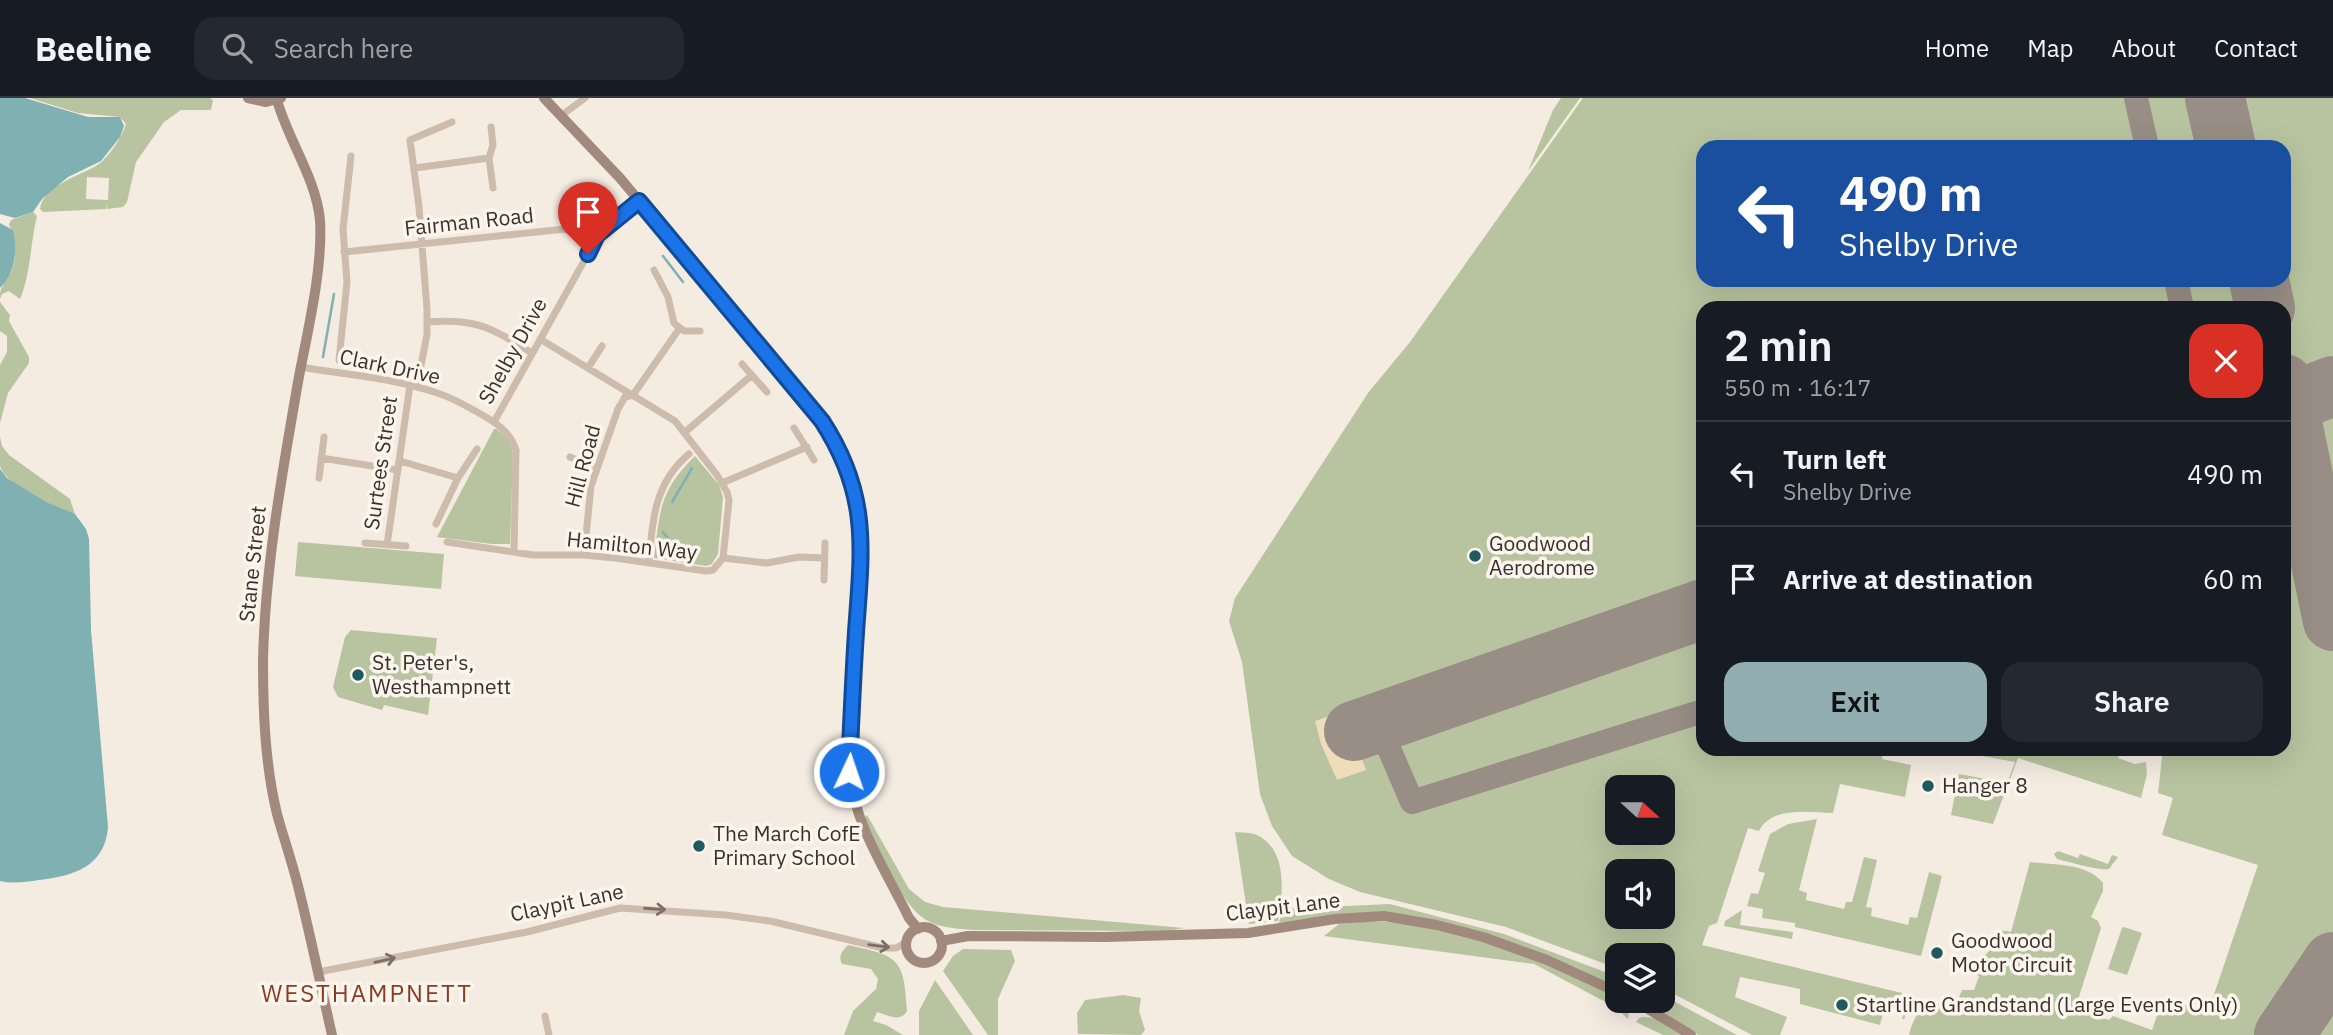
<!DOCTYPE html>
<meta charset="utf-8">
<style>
body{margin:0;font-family:"IBM Plex Sans",sans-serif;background:#242831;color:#f1f3f6;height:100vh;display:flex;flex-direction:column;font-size:26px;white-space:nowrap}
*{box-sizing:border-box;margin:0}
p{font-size:23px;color:#9ea1a6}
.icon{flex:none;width:38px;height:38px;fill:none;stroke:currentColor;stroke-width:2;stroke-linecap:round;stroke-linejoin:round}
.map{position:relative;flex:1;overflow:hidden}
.sheet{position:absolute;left:1696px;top:203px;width:595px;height:455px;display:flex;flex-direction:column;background:#171b24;border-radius:21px;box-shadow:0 7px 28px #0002}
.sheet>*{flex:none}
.top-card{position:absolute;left:1696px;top:42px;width:595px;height:147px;border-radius:21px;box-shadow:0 7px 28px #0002;background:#1a4fa0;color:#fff;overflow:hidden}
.needle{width:46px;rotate:111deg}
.buttons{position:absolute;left:1605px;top:677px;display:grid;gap:14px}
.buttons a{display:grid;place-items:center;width:70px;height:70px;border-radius:14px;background:#171b24;box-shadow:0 7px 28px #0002;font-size:35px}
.pin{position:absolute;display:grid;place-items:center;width:60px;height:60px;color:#fff;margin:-72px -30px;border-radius:50% 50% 50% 0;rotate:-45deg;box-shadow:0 0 7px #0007}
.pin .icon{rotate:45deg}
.me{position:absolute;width:77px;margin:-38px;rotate:3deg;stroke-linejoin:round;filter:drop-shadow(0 0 5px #0008)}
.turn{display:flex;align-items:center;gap:24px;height:147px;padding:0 28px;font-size:32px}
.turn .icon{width:91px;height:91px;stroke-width:2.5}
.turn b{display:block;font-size:49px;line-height:60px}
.round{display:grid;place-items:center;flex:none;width:74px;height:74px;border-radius:21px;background:#242831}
.headline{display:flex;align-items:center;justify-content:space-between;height:119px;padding:0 28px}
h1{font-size:42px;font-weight:600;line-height:52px}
.cta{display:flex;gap:14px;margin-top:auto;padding:14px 28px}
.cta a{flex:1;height:80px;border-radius:21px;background:#92aeb2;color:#111;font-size:28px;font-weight:600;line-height:80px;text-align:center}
.cta a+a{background:#242831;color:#f1f3f6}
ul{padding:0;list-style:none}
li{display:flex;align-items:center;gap:21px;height:105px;padding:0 28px;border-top:2px solid #363941}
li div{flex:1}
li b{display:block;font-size:26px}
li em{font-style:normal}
header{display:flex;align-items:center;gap:42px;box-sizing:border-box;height:98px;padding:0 35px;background:#171b24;border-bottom:2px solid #363941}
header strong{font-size:33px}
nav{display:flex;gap:38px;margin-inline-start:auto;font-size:24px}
.search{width:490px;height:63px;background:#242831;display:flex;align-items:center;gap:18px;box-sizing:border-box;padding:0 24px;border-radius:21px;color:#9ea1a6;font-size:26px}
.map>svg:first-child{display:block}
.green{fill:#b8c4a0;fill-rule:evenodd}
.sand{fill:#efdcb8}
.water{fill:#7fb0b2}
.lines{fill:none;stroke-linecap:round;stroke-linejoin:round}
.stream{stroke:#7fb0b2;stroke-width:2.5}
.taxiway{stroke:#988e86;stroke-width:24}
.runway{stroke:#988e86;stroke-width:60}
.street{stroke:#cdbbac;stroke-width:7}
.secondary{stroke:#a18a7d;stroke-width:10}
.oneway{stroke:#7d6f65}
.route-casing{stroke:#114b97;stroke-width:18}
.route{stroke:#1a73e8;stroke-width:12}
.poi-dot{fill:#1f5a5e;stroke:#fbf5ee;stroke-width:2.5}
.labels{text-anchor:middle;stroke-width:7;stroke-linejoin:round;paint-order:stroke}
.street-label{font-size:21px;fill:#3b302b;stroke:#fbf5ee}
.poi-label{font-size:21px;fill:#3b302b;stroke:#fbf5ee;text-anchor:start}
.quarter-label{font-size:24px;letter-spacing:2px;fill:#8c3b22;stroke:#fbf5ee}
</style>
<header>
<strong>Beeline</strong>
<div class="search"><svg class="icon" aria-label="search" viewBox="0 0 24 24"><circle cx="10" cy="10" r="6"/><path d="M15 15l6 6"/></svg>Search here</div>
<nav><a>Home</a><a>Map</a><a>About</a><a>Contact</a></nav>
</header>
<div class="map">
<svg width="2333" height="937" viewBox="0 0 2333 937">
<rect width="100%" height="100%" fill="#f4ebe1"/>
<!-- green -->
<path class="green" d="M30,0H210L213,2L211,12H181L164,24L136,64L127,104L123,109L107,111V106L106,111L43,114L40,111C42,89 80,77 96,68C108,61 122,39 126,26L120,19L78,15ZM87,79L109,80L108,102L86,101Z
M1561,0H1580L1528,73L1553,12Z
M1583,0H2333V937H1909C1912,923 1921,904 1938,905C1943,905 1950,908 1955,910L1962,892H1974L1979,878L1969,874L1993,849L2000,832L2011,834L2030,764C2053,767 2088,765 2103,785V793L2091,819L2098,823L2101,830L2075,911L2109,922L2113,918L2152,932L2163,900L2208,914L2258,767L2162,737L2173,700L2158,695L2163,651H2284V210H1703V651H1883L1882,661L1911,667L1905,699L1840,686L1833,715C1809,714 1771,708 1759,733L1748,730L1717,825L1709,828L1702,847L1902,895L1907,903L1911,905L1904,921H1902L1907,907L1901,905L1900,906L1886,903L1880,927L1800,906V891L1740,879L1735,899L1787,919L1780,937H1752L1672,895L1671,890L1675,878L1663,874L1662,858H1617V865L1611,868L1506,829L1360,794L1329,781L1292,758L1272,728L1260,696L1242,564L1229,523L1235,500L1368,295L1410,244ZM1703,49H2284V182H1703ZM1617,690H1662V735H1617ZM1617,774H1662V819H1617Z
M33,114L37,118C30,146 31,175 20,201L9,193L2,196L0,201C0,187 4,188 10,176C17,164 17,139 9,127L11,122Z
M0,204L10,217L9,223L29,259V265L8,295L0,325V267L7,254V238L0,233Z
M494,331H497L509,342L513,355L510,446H492L437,439Z
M0,339L2,348L9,357L70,401L75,416C57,411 4,386 0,368C0,359 0,348 0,339Z
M695,358L719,387L723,399L718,456L712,466L706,468L654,460C660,413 659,393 695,358Z
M298,444L444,456L441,491L295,478Z
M351,532L437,540L428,617L384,607L382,612L338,599L333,589L345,539Z
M1944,651H2123L2118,660L2135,666L2146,664L2147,676L2141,700L2018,660L1993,726L1951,717L1959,676L2007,685L2015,664Z
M867,717L909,791L925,804L943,809L1184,830L1167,833L975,832C958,831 936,830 922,819C900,804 876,745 865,720Z
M1817,721L1799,792L1807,795L1806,802L1844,811L1846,804H1852L1864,759L1877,762L1866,809L1872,810L1871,818L1908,827L1910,819L1917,820L1929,774L1942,778L1921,858L1795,829V825L1762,820L1763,811L1747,808L1751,795L1758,796L1765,775L1758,773L1770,736L1788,726Z
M1235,734C1242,735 1250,734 1257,737C1288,752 1283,795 1278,823L1249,826Z
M2058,753L2078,760L2080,756L2108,766L2112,757L2118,759L2109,771C2099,773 2070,764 2057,761L2054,756Z
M1390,806L1504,836L1613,877L1617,880V889L1549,859L1444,824L1419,819L1375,814L1279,825L1282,811Z
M1742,812L1740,827L1793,834L1792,841L1724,828L1725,823Z
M1370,823C1456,826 1541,861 1617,899V903H1625L1630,909L1628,921L1615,909L1534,866L1324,838L1339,826Z
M2124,829L2142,835L2127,877L2108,871L2122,830Z
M848,847C899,858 904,860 907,913C900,925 888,917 877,914L873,923L886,927L903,937H844L853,913L876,891L878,881L871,871L842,866C838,858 842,853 848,847Z
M963,851L1011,852L1015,863L998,901V937H988L943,873L953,858Z
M935,882L973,937H919V913Z
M1123,897L1141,900L1139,913L1145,932L1141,937L1078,936L1077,915L1085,902Z
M1663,898H1664L1737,937H1698L1654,908L1653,903H1662Z
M1643,919L1654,920L1682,937H1663L1636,924L1639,920Z"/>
<!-- sand -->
<path class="sand" d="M1344,613L1366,672L1337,682L1321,646L1315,623Z"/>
<!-- water -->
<path class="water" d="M0,0H25L88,19H120L124,28L120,39L101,63L68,79L42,101L33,114L15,120L0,116Z
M0,125L13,132C18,151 15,176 0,190Z
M0,371L7,380L46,404L75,416L86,431L89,441L91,532L108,729C105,769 73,778 39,782C25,784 14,786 0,783Z"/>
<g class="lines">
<!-- stream -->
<path class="stream" d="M663,158L683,184
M323,259L334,196
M672,404L692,370
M663,434L674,448L690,451"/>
<!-- taxiway -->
<path class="taxiway" d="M2136,0L2147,49
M2176,182L2182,210
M2313,425L2333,418
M1378,625L1412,704L1703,613"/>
<!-- runway -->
<path class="runway" d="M2215,0L2226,49
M2259,182L2265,210
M2284,286L2333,523
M2284,307L2333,288
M1354,633L1703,511
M2284,937L2333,864"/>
<!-- street -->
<path class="street" d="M562,17L585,0
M491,29L493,47L489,60L493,90
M415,70L489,60
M344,154L565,131L585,133L597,137
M654,172L668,199L674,225L684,233H700
M427,224C476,220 490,229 532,255
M339,262L347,184L343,131L351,58
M742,266L767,294
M301,269C347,277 396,280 440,296C453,300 466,308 479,315C495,324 510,333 516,352L514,454
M588,270L602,248
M417,289L427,236V211L419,109L410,42L452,24
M494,324L588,156L597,137L639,103
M794,330L814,362
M684,335L752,277
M570,359L596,370
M321,360L398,372
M400,363L458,380
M319,380L324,339
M722,385L807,349
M436,426L458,380L477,351
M447,444L533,457H584L615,460L706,473L713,472L723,460L726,432L729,402L727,394L717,377L675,323L540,241
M365,445L406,448
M387,447L410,287
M584,457L591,388L618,311L625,299L633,297L679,231
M723,460L767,465L799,459L824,460
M649,464C652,422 655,384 689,356
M824,482L825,445
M318,874L527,834L620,810L726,817L770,823L883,850H896L907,844
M545,918L549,937"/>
<!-- secondary -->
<path class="secondary" d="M248,0L266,4L281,0
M544,0L620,80L822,322C870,397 862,450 856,534C853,581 851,627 849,674C855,727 886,773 909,820L918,831
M277,2C288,42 316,80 320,122C323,172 307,235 298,284C282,376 265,470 263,563C263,614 265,666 277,716C284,741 293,767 299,792C311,840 321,889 332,937
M906 847a18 18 0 1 1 36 0a18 18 0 1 1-36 0Z
M941,843L968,838L1105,839L1248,835L1335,821L1384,818L1437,827L1483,839L1547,862L1617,894
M1635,903L1691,937"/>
</g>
<!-- one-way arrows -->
<defs><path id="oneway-shaft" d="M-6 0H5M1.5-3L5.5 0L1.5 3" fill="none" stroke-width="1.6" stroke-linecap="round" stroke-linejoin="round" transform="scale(1.75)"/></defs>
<g class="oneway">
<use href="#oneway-shaft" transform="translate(655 811) rotate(4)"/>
<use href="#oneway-shaft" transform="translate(879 848) rotate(8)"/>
<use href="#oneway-shaft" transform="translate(385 862) rotate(-13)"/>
</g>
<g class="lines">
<!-- route casing -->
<g class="route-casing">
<path id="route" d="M588,156L597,137L639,103L822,323C870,397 862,450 856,534C853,581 851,627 849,674"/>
</g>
<!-- route -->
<use href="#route" class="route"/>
</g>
<!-- markers -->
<g class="poi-dot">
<circle cx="1475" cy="458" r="7"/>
<circle cx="358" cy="577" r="7"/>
<circle cx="1928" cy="688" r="7"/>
<circle cx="699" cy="748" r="7"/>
<circle cx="1937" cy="855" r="7"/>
<circle cx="1842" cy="907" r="7"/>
</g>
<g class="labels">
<!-- street labels -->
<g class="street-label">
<text transform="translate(469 124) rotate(-6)" y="7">Fairman Road</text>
<text transform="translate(513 253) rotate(-61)" y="7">Shelby Drive</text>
<text transform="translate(390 269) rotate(12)" y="7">Clark Drive</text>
<text transform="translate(381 365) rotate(-82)" y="7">Surtees Street</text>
<text transform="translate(583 368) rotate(-75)" y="7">Hill Road</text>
<text transform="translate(632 448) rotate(6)" y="7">Hamilton Way</text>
<text transform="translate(253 466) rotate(-84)" y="7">Stane Street</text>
<text transform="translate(567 805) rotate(-12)" y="7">Claypit Lane</text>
<text transform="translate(1283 809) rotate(-7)" y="7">Claypit Lane</text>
</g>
<!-- poi labels -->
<g class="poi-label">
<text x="1489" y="453">Goodwood<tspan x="1489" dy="24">Aerodrome</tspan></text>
<text x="372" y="572">St. Peter's,<tspan x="372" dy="24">Westhampnett</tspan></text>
<text x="1942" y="695">Hanger 8</text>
<text x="713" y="743">The March CofE<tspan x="713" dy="24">Primary School</tspan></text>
<text x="1951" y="850">Goodwood<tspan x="1951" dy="24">Motor Circuit</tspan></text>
<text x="1856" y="914">Startline Grandstand (Large Events Only)</text>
</g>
<!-- quarter labels -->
<g class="quarter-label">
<text x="367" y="904">WESTHAMPNETT</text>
</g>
</g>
</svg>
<div class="buttons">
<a><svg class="needle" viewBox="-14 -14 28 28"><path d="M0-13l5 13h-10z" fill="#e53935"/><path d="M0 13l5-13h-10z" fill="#9ea1a6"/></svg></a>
<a><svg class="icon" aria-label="sound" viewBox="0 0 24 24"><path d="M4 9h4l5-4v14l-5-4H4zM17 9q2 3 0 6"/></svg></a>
<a><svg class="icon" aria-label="layers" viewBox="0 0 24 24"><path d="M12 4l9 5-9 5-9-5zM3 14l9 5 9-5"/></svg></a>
</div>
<div class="pin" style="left:588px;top:156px;background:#d93025"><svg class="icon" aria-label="arrive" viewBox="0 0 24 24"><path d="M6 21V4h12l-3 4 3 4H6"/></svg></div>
<svg class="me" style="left:849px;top:674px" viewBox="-20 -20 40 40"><circle r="17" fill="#1a73e8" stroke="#fff" stroke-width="3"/><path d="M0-11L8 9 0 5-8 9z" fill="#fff"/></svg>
<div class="top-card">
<div class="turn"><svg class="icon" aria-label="left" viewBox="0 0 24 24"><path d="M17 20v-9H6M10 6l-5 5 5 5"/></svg><div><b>490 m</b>Shelby Drive</div></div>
</div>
<section class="sheet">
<div class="headline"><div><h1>2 min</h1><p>550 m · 16:17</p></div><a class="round" style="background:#d93025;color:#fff"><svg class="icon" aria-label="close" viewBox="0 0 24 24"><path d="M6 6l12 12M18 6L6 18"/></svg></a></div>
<ul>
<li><svg class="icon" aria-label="left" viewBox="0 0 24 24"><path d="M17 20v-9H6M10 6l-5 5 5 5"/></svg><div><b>Turn left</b><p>Shelby Drive</p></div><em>490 m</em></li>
<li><svg class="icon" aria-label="arrive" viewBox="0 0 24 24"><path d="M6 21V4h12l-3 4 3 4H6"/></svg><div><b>Arrive at destination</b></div><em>60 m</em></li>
</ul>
<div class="cta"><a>Exit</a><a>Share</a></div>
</section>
</div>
